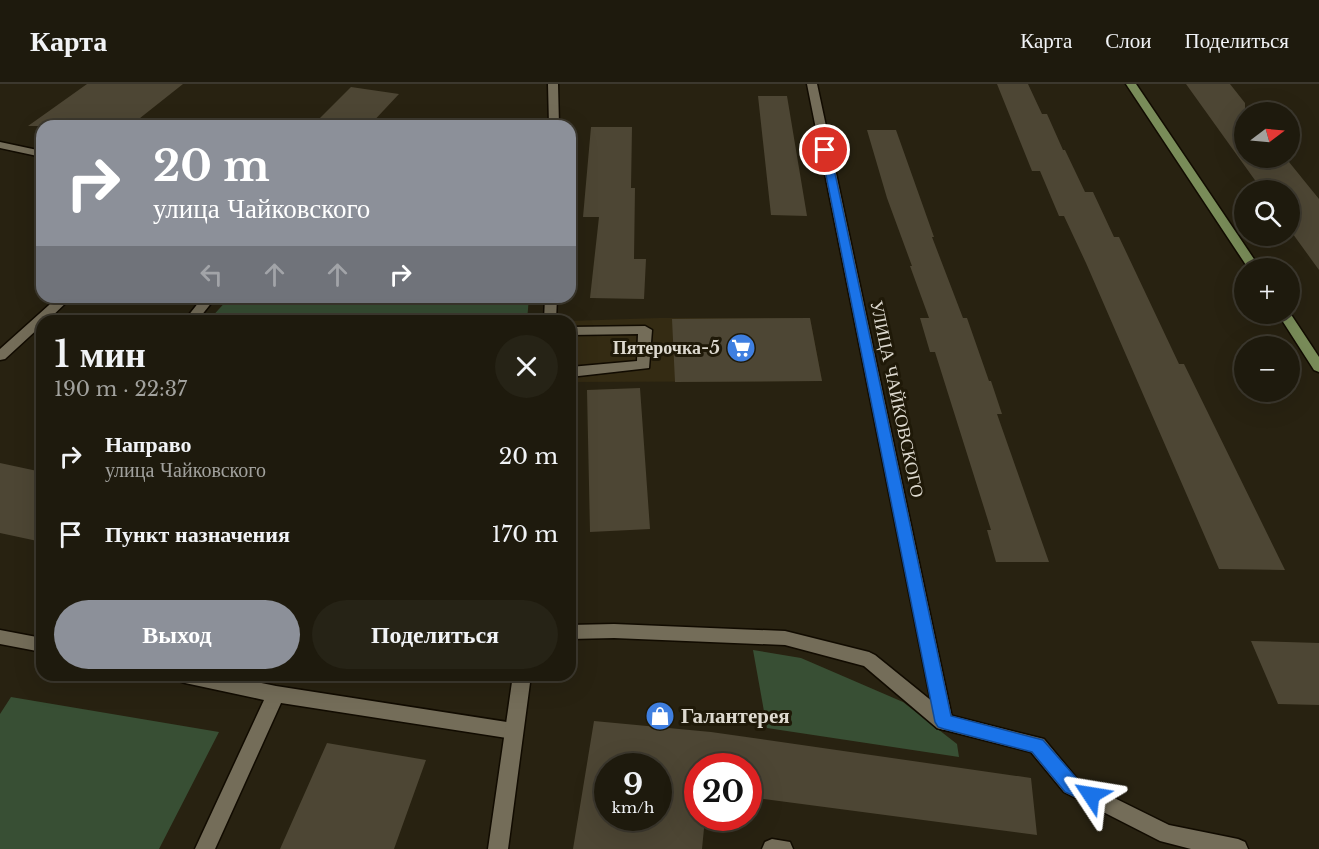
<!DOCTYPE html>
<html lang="ru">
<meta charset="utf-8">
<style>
body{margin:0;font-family:"Libre Baskerville",serif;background:#262316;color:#f1f3f6;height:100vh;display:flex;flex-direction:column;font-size:22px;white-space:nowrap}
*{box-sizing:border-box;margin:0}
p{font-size:20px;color:#a1a19d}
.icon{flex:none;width:33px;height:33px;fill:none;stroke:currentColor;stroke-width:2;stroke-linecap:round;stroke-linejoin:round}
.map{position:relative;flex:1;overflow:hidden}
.side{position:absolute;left:36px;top:231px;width:540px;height:366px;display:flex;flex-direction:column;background:#1e1a0d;border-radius:18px;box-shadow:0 6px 24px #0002,0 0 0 2px #3c382e}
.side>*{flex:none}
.banner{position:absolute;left:36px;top:36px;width:540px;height:183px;border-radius:18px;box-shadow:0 6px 24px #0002,0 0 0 2px #3c382e;background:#8c9099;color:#fff;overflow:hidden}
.needle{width:39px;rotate:74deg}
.controls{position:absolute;left:1234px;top:18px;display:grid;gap:12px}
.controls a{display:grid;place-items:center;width:66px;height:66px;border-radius:50%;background:#1e1a0d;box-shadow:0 6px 24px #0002,0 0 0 2px #3c382e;font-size:30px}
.speed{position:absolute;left:594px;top:669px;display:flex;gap:12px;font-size:30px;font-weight:700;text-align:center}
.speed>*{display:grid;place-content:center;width:78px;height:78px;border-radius:50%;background:#1e1a0d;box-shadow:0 6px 24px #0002,0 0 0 2px #3c382e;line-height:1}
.speed small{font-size:15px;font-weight:400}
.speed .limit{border:9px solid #d22;background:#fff;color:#111}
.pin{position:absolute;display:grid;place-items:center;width:51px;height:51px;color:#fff;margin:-26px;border:3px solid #fff;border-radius:50%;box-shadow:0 2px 6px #0007}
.me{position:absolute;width:66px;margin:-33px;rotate:303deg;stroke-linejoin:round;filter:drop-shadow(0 0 4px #0008)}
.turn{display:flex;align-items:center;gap:21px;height:126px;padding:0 18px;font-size:27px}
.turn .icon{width:78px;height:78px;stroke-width:2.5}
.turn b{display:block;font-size:42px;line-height:51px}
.lanes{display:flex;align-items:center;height:57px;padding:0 18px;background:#0003;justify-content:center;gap:30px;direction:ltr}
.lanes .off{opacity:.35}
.round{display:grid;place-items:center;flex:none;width:63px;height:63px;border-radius:32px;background:#262316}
.headline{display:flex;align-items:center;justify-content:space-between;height:102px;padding:0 18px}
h1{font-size:36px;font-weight:600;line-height:45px}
.cta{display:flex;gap:12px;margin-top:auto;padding:12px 18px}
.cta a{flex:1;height:69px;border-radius:36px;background:#8c9099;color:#fff;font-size:24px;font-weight:600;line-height:69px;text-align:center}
.cta a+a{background:#262316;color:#f1f3f6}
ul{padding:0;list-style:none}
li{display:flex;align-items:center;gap:18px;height:78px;padding:0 18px}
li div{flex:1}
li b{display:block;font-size:22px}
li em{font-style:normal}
header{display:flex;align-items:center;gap:36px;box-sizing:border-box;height:84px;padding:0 30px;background:#1e1a0d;border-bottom:2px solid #3c382e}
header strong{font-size:28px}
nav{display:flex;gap:33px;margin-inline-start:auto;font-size:21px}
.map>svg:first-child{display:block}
.built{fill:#342b13}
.green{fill:#384f34}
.building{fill:#4d4634;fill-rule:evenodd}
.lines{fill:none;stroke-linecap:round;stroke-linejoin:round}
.service-casing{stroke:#110b00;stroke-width:3}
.minor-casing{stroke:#110b00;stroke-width:3}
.secondary-casing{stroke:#110b00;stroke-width:3}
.service{fill:#746d59;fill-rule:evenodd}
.minor{fill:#746d59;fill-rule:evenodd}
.secondary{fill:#798c59;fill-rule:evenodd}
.route{fill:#1a73e8;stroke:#114b97;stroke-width:1.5}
.labels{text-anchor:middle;stroke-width:6;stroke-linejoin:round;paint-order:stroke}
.poi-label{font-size:18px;font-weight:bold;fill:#ddd9cf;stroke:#1f1908;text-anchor:end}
.street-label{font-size:18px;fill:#ddd9cf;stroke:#1f1908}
.near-poi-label{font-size:21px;font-weight:bold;fill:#ddd9cf;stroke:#1f1908;text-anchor:start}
</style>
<header>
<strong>Карта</strong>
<nav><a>Карта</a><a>Слои</a><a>Поделиться</a></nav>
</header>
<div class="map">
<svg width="1319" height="765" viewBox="0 0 1319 765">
<rect width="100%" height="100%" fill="#282211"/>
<!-- built -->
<path class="built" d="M659,234H810L822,297L570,298V237Z"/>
<!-- green -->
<path class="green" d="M230,213H529L527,237H208Z
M753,566L801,574L903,618L957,660L959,673L767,644Z
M11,613L219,648L159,765H0V630Z"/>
<!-- building -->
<path class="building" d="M87,0H183L130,42H28Z
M997,0H1028L1042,30H1047L1063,66H1065L1085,108H1093L1114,153H1119L1179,280H1184L1285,486L1219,485L1086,179L1064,132H1059L1040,87H1032Z
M1186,0H1230L1245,19V78H1289L1319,115V186L1290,146V106H1262Z
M351,3L399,10L369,42H312Z
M758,12H787L807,132L771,131Z
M591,43H632L631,104H635L634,175H646L644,215L590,214L599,133H583Z
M867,46H896L934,153H932L963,234H967L989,297H991L1002,330H997L1049,478H996L987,446H991L935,268H930L920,234H929L910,182H912L887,114Z
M810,234L822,297L675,298L672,235Z
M640,304L650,445L590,448L587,306Z
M0,379L42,388V458L0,449Z
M1251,557L1319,559V621L1278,620Z
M594,637L711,648L1031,694L1037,751L748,713V682H698V734H705L702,765H573ZM608,682H658V734H608Z
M327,659L426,676L394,765H280Z"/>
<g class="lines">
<!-- service casing -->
<g class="service-casing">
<path id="service" d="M0,58L42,67V73L0,64Z
M58,213H72L47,237H42V241L5,275L0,276V265Z
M203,213H216L197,237H184Z
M645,242L652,246L649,284L570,293V283L637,277L638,250L570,251V243Z
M614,540L785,547L869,568L875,571L949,631L1044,655L1078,696L1169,741L1238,755L1245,758L1248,765H1191L1160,757L1064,708L1031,668L937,644L864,582L785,561L614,554L570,555V541Z
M0,546L42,554V568L0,560Z
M176,591H223L276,602L514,639L521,641L523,647L521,653L514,655L281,619L215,765H195L264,616L185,599L179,597Z
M772,755L790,758L793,765H762L765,758Z"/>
</g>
<!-- minor casing -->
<g class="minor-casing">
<path id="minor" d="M548,0H558L559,42H549Z
M807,0H817L953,638L951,644L944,646L937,644L935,638Z
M545,213H557L556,237H544Z
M513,591H531L508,765H488Z"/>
</g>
<!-- secondary casing -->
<g class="secondary-casing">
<path id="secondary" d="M1126,0H1136L1260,184H1248Z
M1290,229L1319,273V288L1314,286L1278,230Z"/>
</g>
<!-- service -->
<use href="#service" class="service"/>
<!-- minor -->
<use href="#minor" class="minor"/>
<!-- secondary -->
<use href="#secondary" class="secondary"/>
</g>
<!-- route -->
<path class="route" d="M825,63L830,66L951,632L1043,656L1078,696L1097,705L1100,711L1097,717L1091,720L1065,708L1032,668L944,645L938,643L935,638L821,66Z"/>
<!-- icons -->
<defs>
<g id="supermarket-disc" transform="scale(1.5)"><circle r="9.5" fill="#3f7fe0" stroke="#1f1908"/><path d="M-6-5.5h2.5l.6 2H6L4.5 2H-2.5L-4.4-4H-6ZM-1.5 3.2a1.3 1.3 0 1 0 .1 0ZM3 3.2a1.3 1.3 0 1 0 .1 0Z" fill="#fff"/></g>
<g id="shop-disc" transform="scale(1.5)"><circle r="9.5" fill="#3f7fe0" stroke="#1f1908"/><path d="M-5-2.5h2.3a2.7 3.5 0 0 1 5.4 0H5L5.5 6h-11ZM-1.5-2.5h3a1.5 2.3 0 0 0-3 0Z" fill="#fff"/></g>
</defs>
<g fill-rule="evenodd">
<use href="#supermarket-disc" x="741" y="264"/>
<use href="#shop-disc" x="660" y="632"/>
</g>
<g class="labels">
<!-- poi labels -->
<g class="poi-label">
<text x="720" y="270">Пятерочка-5</text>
</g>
<!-- street labels -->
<g class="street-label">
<text transform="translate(897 315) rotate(78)" y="6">УЛИЦА ЧАЙКОВСКОГО</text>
</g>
<!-- near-poi labels -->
<g class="near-poi-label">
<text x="681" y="639">Галантерея</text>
</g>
</g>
</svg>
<div class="controls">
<a><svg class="needle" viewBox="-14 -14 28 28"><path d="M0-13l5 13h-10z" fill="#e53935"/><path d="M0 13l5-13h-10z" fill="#a1a19d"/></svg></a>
<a><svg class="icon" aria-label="search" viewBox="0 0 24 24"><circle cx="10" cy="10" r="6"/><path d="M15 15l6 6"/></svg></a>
<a>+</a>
<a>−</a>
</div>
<div class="speed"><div>9<small>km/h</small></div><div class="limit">20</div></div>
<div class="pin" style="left:825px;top:66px;background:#d93025"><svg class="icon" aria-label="arrive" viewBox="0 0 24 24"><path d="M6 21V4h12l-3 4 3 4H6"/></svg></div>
<svg class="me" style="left:1091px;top:711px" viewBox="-20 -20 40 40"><path d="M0-17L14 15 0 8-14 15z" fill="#1a73e8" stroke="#fff" stroke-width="4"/></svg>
<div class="banner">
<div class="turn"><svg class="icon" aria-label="right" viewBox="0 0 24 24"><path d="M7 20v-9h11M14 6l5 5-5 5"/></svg><div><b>20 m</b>улица Чайковского</div></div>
<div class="lanes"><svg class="icon off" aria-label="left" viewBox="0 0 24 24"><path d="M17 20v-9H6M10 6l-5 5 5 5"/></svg><svg class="icon off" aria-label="ahead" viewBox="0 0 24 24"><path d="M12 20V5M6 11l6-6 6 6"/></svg><svg class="icon off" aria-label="ahead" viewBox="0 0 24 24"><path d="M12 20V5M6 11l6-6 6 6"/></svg><svg class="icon" aria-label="right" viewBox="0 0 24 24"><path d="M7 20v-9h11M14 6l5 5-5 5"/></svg></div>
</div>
<section class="side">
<div class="headline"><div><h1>1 мин</h1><p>190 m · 22:37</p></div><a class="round"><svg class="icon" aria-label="close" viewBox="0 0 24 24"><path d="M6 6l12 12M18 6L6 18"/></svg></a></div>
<ul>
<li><svg class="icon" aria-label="right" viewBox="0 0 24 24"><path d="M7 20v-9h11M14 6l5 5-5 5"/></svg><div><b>Направо</b><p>улица Чайковского</p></div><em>20 m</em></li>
<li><svg class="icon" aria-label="arrive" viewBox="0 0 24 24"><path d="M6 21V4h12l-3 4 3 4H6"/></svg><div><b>Пункт назначения</b></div><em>170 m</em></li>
</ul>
<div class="cta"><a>Выход</a><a>Поделиться</a></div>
</section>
</div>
